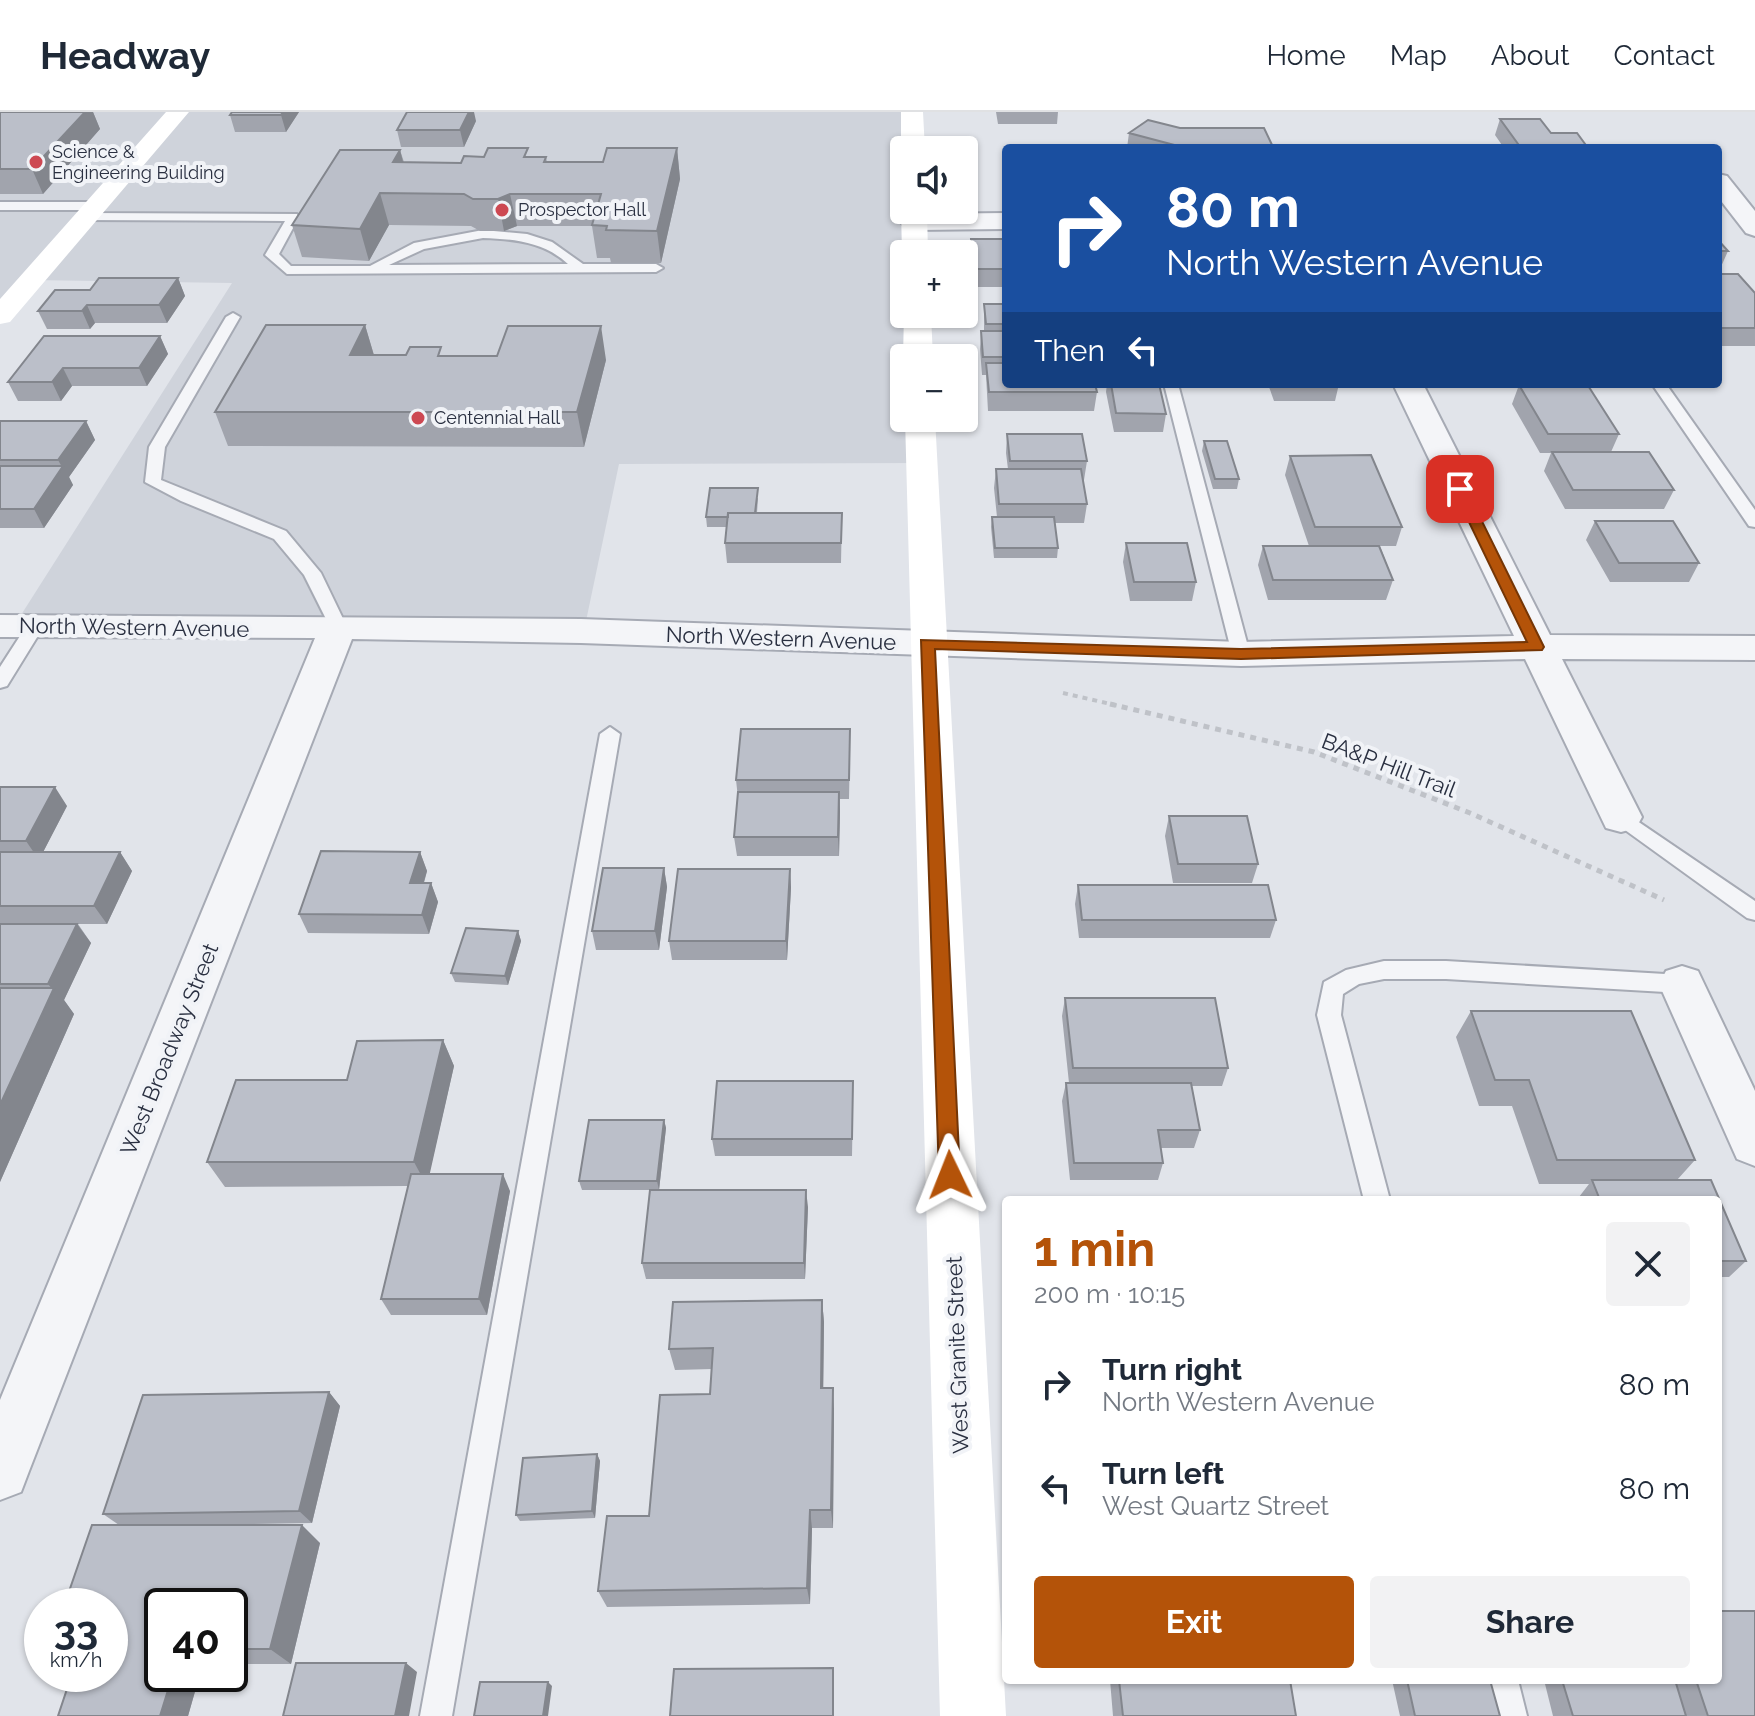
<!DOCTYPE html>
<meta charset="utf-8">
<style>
body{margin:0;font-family:Raleway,sans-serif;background:#f2f2f3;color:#1f2937;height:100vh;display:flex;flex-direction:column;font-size:30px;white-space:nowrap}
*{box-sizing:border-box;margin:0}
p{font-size:26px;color:#747a83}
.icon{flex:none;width:44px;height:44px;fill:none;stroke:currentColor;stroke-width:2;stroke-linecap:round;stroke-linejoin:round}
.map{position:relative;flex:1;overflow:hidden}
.sheet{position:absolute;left:1002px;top:1084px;width:720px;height:488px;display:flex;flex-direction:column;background:#fff;border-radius:8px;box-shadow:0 2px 6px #0004}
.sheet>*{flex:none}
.hud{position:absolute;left:1002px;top:32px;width:720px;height:244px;border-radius:8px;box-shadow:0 2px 6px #0004;background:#1a4fa0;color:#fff;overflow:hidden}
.buttons{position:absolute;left:890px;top:24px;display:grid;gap:16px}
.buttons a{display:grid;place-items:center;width:88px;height:88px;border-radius:8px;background:#fff;box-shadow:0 2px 6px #0004;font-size:40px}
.speed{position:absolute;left:24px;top:1476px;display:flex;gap:16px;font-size:40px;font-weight:700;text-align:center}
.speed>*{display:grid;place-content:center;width:104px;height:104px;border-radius:50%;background:#fff;box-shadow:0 2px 6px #0004;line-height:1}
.speed small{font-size:20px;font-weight:400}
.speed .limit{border:4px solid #111;border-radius:12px;background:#fff;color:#111}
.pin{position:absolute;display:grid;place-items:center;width:68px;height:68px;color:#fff;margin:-34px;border-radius:16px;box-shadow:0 4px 12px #0006}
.me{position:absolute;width:88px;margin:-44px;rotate:358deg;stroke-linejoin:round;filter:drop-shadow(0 0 6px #0008)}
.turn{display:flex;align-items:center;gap:28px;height:168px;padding:0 32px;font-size:36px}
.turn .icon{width:104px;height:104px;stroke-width:2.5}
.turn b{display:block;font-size:56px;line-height:68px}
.then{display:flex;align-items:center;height:76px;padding:0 32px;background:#0003;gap:16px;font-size:30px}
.round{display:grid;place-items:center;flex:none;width:84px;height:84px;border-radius:8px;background:#f2f2f3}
.head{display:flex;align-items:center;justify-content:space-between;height:136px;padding:0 32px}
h1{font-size:48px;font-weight:700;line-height:60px;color:#b45309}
.button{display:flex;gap:16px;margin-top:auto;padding:16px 32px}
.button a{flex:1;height:92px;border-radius:8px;background:#b45309;color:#fff;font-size:32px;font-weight:700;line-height:92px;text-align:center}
.button a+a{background:#f2f2f3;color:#1f2937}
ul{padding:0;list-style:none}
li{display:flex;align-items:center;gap:24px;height:104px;padding:0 32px}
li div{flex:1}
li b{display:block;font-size:30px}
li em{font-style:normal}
header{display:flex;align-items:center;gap:48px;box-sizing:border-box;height:112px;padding:0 40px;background:#fff;border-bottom:2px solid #e0e1e3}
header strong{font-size:38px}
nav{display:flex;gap:44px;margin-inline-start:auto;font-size:28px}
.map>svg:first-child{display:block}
.built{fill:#cfd3db}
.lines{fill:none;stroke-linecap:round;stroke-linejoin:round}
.lane-casing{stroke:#a6aab4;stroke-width:4}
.street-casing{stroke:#a6aab4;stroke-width:4}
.path-far1{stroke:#bfc2c8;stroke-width:4;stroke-dasharray:5 5;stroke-linecap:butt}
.path{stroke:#bfc2c8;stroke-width:5;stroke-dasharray:6 6;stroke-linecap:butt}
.lane{fill:#f4f5f8;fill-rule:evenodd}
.street{fill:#f4f5f8;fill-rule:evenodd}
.secondary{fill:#fff;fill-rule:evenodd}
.wall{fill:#a1a4ad}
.shaded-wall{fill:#83868d}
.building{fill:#bbbfc9;stroke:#83868d;stroke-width:2}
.route{fill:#b45309;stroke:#753606;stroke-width:2}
.poi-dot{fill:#cd4852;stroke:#f1f3f7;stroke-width:3}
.labels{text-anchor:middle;stroke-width:8;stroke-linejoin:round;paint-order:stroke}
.far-poi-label{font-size:18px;fill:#2a3041;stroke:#f1f3f7;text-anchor:start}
.street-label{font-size:22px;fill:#2a3041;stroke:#f1f3f7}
</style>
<header>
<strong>Headway</strong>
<nav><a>Home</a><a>Map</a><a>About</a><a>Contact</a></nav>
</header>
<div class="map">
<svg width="1755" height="1604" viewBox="0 0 1755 1604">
<rect width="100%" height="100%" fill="#e1e4ea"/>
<!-- built -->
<path class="built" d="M0,0H912L904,38V306H920L922,351L619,352L586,509L14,514L232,171L30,168L0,204Z"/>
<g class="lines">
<!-- lane casing -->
<g class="lane-casing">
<path id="lane" d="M0,90H94L100,94L94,98H0Z
M85,101L297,102L299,105L279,142L291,154H370L414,131L483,118L527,122L552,130L583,152H656L663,156L656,160L287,162L265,143L285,109L81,108L79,105ZM483,126C514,127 544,130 568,152L389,153L424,137Z
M233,201L240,205L165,335L161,368L286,419L321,461L347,515L344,519H332L304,463L274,427L181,389L145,370L149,335L226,205Z
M1164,272H1178L1250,542L1248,546L1241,548L1232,542Z
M1652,272H1666L1755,398V415L1749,414Z
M35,508L44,514L7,574L0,576V555L29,510Z
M610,615L620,622L452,1604H420L600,622Z
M1621,698L1755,789V808L1747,806L1614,710L1611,705L1614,700Z
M1384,849H1446L1682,863L1690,866L1693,872L1690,878L1682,881L1446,867H1384L1359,872L1343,882L1341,903L1390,1088H1364L1317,903L1324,870L1346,858Z
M1486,1568H1518L1527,1604H1495Z"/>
</g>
<!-- street casing -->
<g class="street-casing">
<path id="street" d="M1718,62L1727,64L1755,99V124L1746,121L1718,85Z
M1006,101V117L914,118L905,115L901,110L905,105L914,102Z
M1393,272H1423L1550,523L1755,524V548L1562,547L1642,705L1636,716L1621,720L1606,716L1525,547L1241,554L581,531L352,527L29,1359L21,1380L0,1388V1288L315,526L0,525V503L581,507L1241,530L1514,524Z
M1682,854L1698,859L1755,979V1054L1737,1047L1659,872L1666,859Z"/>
</g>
<!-- path-far1 -->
<path class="path-far1" d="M1063,581L1119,594"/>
<!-- path -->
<path class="path" d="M1110,592L1314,640L1470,701L1664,788"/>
<!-- lane -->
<use href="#lane" class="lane"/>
<!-- street -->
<use href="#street" class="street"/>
<!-- secondary -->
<path class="secondary" d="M166,0H189L10,210L0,212V187Z
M901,0H923L925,38H904V42L901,38Z
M904,94V98H927L928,142H904V145L902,142L901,98Z
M904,201L931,202L933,246H903Z
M905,306H935L1006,1604H940Z"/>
</g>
<!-- wall -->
<path class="wall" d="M0,0H93L100,17L43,82H0Z
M299,0L286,20H235L230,3Z
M996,0H1058L1057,12H998Z
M1500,7L1551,21L1588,36H1504L1495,23Z
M476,9L464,35H401L397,18Z
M1129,21L1273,36H1127Z
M677,36L680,67L661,151H611L610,146H597L592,114H517L504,119H480L471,114L389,113L369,149L302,145L292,113L400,38L404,50L461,51L530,45H546L547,50H603Z
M971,127H1006V175H973L970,145Z
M1718,128L1728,139L1720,157H1718Z
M1718,162L1755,181V234H1718Z
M178,166L185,184L167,211H95L90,217H47L38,199L90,178Z
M984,192H1006V272L1097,280L1094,299H988L986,263H982L980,237L981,219H984Z
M365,213L374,243L497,244L606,248L584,335L228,334L215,300Z
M160,224L168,242L147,274H72L61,289H18L8,270Z
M1107,272H1159L1166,302L1163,320H1114L1106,280Z
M1268,272H1339L1335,289H1274Z
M1534,272H1587L1619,322L1611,340L1674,378L1664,397H1565L1544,359L1551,341H1540L1512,292L1519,273H1533Z
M0,309H86L95,328L69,365L73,373L44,416H0Z
M1007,322L1087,349L1084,368H1083L1087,392L1084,411H1055L1058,436L1057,446H994L991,415L992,405H997L994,376L996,357H1008L1006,341Z
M1204,329L1239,367L1237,377H1213L1202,339Z
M1290,344L1402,415L1396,434H1380L1393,468L1386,488H1268L1258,453L1263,434H1309L1285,363Z
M758,386L757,401H842L841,451H727L725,431L727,415H707L706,405Z
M1595,409L1699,451L1689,470H1610L1586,428Z
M1126,431L1196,470L1192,489H1130L1123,450Z
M850,637L849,687H840L839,744H737L734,725L738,686L736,668Z
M0,675L67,694L43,740H120L132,759L107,812H78L91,831L64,888L74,902L0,1070Z
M1169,704L1258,752L1252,771H1173L1165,724Z
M420,740L427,759L424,771H431L438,790L429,822L308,821L299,802Z
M664,756L667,775L659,838H596L592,819Z
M790,757L791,776L787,848H672L669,829Z
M1078,773L1276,808L1270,826H1079L1075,792Z
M518,819L521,829L508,873L455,870L451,861Z
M1065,886L1228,956L1222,974H1192L1200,1018L1194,1036H1161L1163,1051L1158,1068H1070L1062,989L1066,971H1069L1062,904Z
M1471,899H1631L1695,1048L1677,1068H1711L1746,1149L1729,1165H1718V1088H1580L1579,1085L1589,1072H1539L1512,994H1479L1456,925Z
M443,928L454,954L429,1062L510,1079L487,1203H391L381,1187L408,1074L225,1075L207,1050L347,968Z
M853,987L852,1044H715L712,1027Z
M664,1008L666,1016L659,1078H582L579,1069Z
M808,1095L805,1167H646L642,1151Z
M822,1188L824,1210L823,1276L834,1297L833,1416H812L810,1492L607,1495L598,1479L649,1404L710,1282L712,1257L675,1258L669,1237Z
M329,1280L340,1294L312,1411L187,1413L320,1431L291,1552H230V1494H162V1562H200L188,1604L70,1569L57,1562H110L119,1413L103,1402Z
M597,1342L600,1349L595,1406L520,1409L516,1403Z
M1110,1568H1290L1296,1604H1113Z
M1392,1568H1490L1500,1604H1400Z
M1544,1568H1718L1755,1604H1553Z"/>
<!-- shaded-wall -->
<path class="shaded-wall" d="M85,0H93L100,17L43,82L32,57Z
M283,0H299L286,20L281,3Z
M469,0H474L476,9L464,35L460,18Z
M677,36L680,67L661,151L657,119Z
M400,38L408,69L393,50Z
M380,81L389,113L369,149L360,117Z
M510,82L517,114L504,119L498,87Z
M178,166L185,184L167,211L159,193Z
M87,193L95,211L90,217L82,199Z
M365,213L375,247L350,243Z
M601,214L606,248L584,335L577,300Z
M160,224L168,242L147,274L139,256Z
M63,256L72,274L61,289L52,270Z
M86,309L95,328L69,365L73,373L44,416L34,397L62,355L58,348Z
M55,675L67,694L39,748L26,729Z
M839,680L840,699L839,744L838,725Z
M120,740L132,759L107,812L94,794Z
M420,740L427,759L418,790L410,771Z
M664,756L667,775L659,838L655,819Z
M790,757L791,776L787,848L786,829Z
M431,771L438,790L429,822L422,803Z
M77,812L91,831L64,888L74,902L0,1070V993L53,878L48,872Z
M518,819L521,829L508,873L505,864Z
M443,928L454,954L427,1074L414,1050Z
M664,1008L666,1016L659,1078L657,1069Z
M503,1062L510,1079L487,1203L479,1187Z
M806,1078L808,1095L805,1167L804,1151Z
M822,1188L824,1210L823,1297L821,1276Z
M833,1276L834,1297L833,1416L831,1398Z
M329,1280L340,1294L312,1411L299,1399Z
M597,1342L600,1349L595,1406L592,1399Z
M810,1398L812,1416L810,1492L807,1476Z
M302,1413L320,1431L291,1552L270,1537Z
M406,1551L417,1560L409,1604H395Z
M833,1556L834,1566V1604H833Z
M173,1562H200L188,1604H160Z
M548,1570L552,1574L548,1604H543Z"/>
<!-- building -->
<path class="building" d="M0,0H85L32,57H0Z
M232,0H283L281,3H230Z
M407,0H469L460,18H397Z
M1500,7H1540L1551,21H1577L1588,36H1521Z
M1148,8L1180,16H1264L1273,35H1182L1129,21Z
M488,36H528L524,45H546L544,50H603L607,36H677L657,119L606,118L607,114L592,113L601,82H510L498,87H473L464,82L380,81L360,117L292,113L340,38H400L393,50L461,51L464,44L484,45Z
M971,127H1006V157H974Z
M1718,128L1728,139H1718Z
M1718,162H1738L1755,181V216H1719L1718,214Z
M99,166H178L159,193H87L82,199H38L55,178H90Z
M984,192H1006V212H986Z
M266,213H365L350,243H406L410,235H441L438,244H497L508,214H601L577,300H215Z
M981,219H1006V245H983Z
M44,224H160L139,256H63L52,270H8Z
M986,251H1006V272H1095L1097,280H989Z
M1111,272H1159L1166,302L1116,301Z
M1543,272H1587L1619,322H1548L1519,273H1543Z
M0,309H86L58,348H0Z
M1007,322H1082L1087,349H1010Z
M1204,329H1227L1239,367H1215Z
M1552,340H1649L1674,378H1573Z
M1371,343L1402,415H1315L1290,344Z
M0,354H63L34,397H0Z
M996,357H1081L1087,392H999Z
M710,376H758L755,401H728V405H706Z
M728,401H842L841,431H725Z
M992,405H1054L1058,436H995Z
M1595,409H1673L1699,451H1619Z
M1126,431H1187L1196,470H1134Z
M1263,434H1379L1393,468H1273Z
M741,617H850L849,668H736Z
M0,675H55L26,729H0Z
M738,680H839L838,725H734Z
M1169,704H1247L1258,752H1178Z
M321,739L420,740L410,771H431L422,803L299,802Z
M0,740H120L94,794H0Z
M603,756H664L655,819H592Z
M678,757H790L786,829H669Z
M1078,773H1268L1276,808H1082Z
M0,812H77L48,872H0Z
M466,816L518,819L505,864L451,861Z
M0,876H54L0,993Z
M1065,886H1215L1228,956H1073Z
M1471,899H1631L1695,1048H1557L1529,968H1495Z
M443,928L414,1050H207L236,968H347L357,929Z
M717,969H853L852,1027H712Z
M1066,971H1191L1200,1018H1158L1163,1051H1074Z
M589,1008H664L657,1069H579Z
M411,1062H503L479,1187H381Z
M1592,1068H1711L1746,1149H1718V1088H1600Z
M650,1078H806L804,1151H642Z
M822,1188L821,1276H833L831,1398H810L807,1476L598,1479L607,1404H649L660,1283L710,1282L713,1236L669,1237L673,1190Z
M329,1280L299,1399L103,1402L143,1283Z
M597,1342L592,1399L516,1403L523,1346Z
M92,1413H302L270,1537H230V1494H162V1562H173L160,1604H58L72,1562H110V1494H64Z
M1718,1499H1755V1604H1708L1696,1568H1718Z
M296,1551H406L395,1604H283Z
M833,1556V1604H670L674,1557Z
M1119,1568H1290L1296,1604H1123Z
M1407,1568H1490L1500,1604H1415Z
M1562,1568H1675L1686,1604H1573Z
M480,1570H548L543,1604H474Z"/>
<!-- route -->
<path class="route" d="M1460,373L1466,377L1544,535L1542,538L1241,547L935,537L960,1063L957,1070L950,1073L942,1070L939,1063L921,528L1241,537L1527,530L1453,377Z"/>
<!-- markers -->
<g class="poi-dot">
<circle cx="36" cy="50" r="8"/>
<circle cx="502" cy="98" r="8"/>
<circle cx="418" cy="306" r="8"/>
</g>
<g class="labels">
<!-- far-poi labels -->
<g class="far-poi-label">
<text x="52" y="46">Science &amp;<tspan x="52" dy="21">Engineering Building</tspan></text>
<text x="518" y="104">Prospector Hall</text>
<text x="434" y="312">Centennial Hall</text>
</g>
<!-- street labels -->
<g class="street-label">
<text transform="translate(134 515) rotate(1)" y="8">North Western Avenue</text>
<text transform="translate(781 526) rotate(2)" y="8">North Western Avenue</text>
<text transform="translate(1389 653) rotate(21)" y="8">BA&amp;P Hill Trail</text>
<text transform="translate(169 937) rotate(-68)" y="8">West Broadway Street</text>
<text transform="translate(957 1243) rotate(-92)" y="8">West Granite Street</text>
</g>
</g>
</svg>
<div class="buttons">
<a><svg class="icon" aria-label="sound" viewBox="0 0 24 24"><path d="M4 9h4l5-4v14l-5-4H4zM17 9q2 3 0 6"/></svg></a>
<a>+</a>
<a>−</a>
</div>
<div class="speed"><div>33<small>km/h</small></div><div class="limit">40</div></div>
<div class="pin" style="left:1460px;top:377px;background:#d93025"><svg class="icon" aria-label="arrive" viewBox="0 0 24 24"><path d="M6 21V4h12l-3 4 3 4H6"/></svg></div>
<svg class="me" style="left:950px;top:1063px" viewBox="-20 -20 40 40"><path d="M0-17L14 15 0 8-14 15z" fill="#b45309" stroke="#fff" stroke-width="4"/></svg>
<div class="hud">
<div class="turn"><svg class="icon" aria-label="right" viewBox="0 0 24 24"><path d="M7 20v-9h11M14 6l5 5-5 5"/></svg><div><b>80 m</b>North Western Avenue</div></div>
<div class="then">Then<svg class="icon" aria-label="left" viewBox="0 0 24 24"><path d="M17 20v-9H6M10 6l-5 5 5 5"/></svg></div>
</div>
<section class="sheet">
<div class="head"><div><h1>1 min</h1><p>200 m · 10:15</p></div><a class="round"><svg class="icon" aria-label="close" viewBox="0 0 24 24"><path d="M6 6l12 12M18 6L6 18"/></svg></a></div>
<ul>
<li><svg class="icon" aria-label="right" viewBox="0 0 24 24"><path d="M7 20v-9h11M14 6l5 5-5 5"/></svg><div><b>Turn right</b><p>North Western Avenue</p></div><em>80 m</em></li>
<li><svg class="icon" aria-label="left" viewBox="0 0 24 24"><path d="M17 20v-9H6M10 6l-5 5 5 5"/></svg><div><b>Turn left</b><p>West Quartz Street</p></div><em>80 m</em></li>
</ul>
<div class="button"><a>Exit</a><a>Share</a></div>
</section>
</div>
